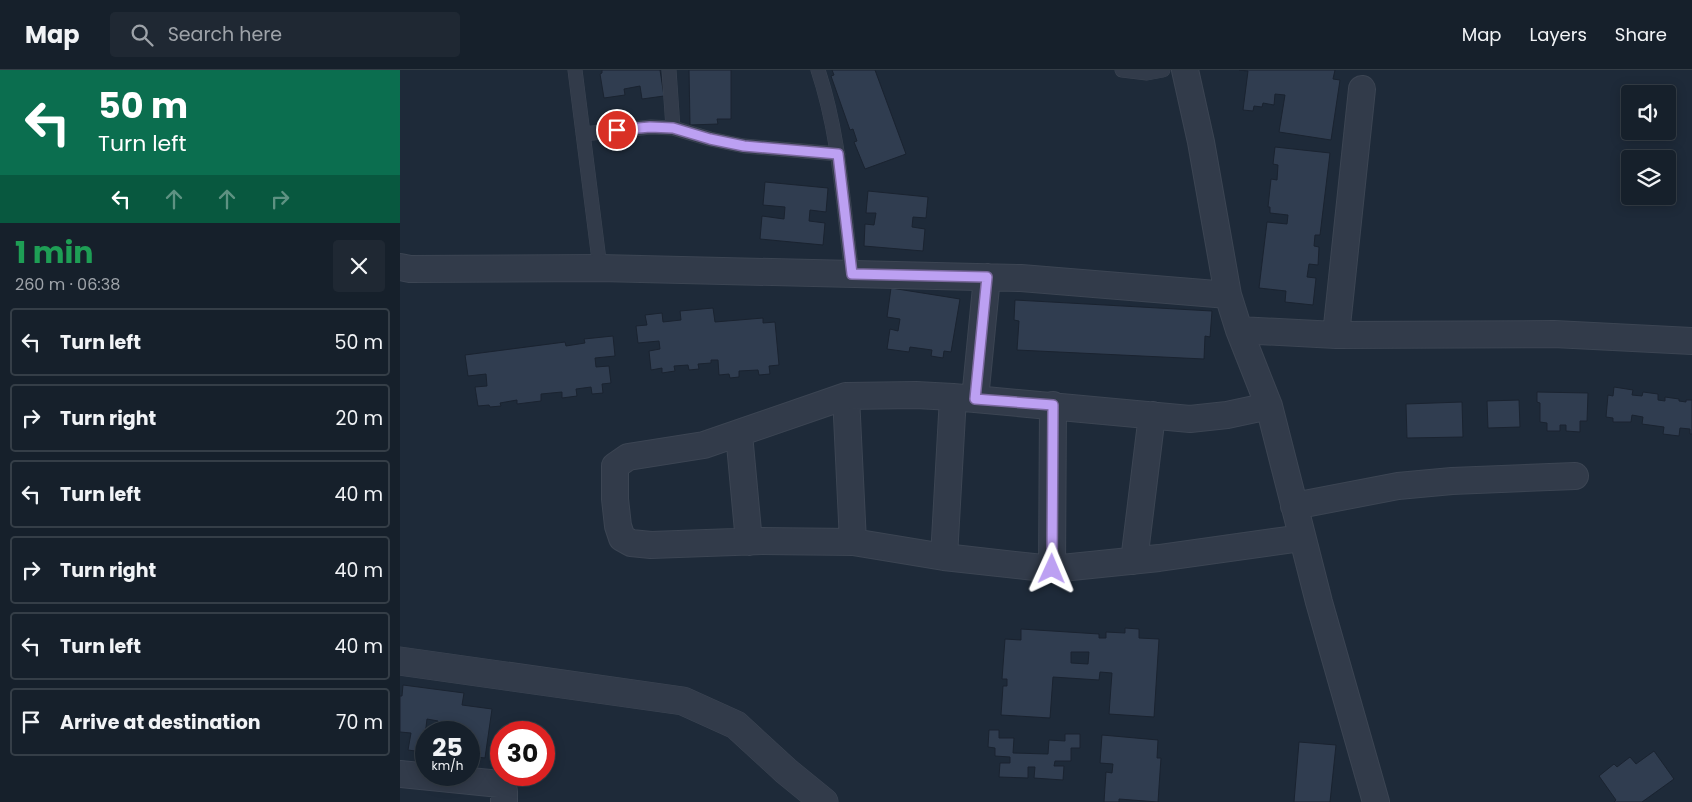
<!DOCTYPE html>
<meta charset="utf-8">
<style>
body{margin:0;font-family:Poppins,sans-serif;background:#1f2833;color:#f1f3f6;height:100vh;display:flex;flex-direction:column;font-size:19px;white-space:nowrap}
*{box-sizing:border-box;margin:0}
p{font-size:16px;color:#9ea3a9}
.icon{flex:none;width:28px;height:28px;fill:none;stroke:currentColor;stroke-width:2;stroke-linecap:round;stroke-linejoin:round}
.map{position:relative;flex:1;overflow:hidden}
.details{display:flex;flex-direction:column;background:#16202b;width:400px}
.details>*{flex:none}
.guide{background:#0b6e4f;color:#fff;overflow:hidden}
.controls{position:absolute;left:1221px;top:15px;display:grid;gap:10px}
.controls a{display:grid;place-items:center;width:55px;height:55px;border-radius:5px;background:#16202b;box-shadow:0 2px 12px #0003,0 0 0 1px #353e47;font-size:25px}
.speed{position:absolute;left:15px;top:651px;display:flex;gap:10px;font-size:25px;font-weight:700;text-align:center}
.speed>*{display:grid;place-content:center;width:65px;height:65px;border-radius:50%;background:#16202b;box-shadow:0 2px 12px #0003,0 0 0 1px #353e47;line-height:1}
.speed small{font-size:12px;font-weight:400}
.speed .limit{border:8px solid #d22;background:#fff;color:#111}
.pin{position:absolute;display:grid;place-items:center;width:42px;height:42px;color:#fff;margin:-21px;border:2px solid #fff;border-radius:50%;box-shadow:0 1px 5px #0007}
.me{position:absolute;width:55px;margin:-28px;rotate:1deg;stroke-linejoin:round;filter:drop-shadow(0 0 4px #0008)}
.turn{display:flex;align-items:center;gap:18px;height:105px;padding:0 15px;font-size:22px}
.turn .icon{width:65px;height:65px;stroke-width:2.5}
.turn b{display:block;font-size:35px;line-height:42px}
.lanes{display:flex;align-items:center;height:48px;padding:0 15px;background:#0003;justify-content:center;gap:25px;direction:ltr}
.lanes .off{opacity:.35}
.round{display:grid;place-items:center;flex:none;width:52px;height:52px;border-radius:5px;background:#1f2833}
.overview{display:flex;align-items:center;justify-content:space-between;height:85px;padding:0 15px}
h1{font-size:30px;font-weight:700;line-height:38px;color:#1e9e55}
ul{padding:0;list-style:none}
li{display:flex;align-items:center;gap:15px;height:68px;margin:0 10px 8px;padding:0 5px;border:2px solid #353e47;border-radius:5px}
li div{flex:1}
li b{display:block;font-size:19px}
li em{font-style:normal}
header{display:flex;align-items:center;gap:30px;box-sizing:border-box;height:70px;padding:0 25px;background:#16202b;border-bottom:1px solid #353e47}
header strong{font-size:24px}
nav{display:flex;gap:28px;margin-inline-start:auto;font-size:18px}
.search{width:350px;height:45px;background:#1f2833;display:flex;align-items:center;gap:12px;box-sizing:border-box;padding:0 18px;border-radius:5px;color:#9ea3a9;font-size:19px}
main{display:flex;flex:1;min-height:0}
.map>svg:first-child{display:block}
.building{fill:#303d50;stroke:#1a2330;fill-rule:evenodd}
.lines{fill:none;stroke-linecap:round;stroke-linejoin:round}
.service-casing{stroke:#3c4553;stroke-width:15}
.minor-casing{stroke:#3c4553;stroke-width:28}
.tertiary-casing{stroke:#3c4553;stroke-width:29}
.service{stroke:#323b4a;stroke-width:14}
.minor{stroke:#323b4a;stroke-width:26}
.tertiary{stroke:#323b4a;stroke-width:28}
.route-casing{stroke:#7a689d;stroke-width:12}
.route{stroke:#bca0f2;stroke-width:9}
</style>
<header>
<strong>Map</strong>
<div class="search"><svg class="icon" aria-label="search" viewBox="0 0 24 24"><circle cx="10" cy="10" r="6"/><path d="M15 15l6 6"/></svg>Search here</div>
<nav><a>Map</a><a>Layers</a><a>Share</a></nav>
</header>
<main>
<section class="details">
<div class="guide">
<div class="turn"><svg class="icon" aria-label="left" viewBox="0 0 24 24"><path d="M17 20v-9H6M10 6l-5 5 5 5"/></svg><div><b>50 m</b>Turn left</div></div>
<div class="lanes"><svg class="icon" aria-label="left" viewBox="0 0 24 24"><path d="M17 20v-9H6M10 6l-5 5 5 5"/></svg><svg class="icon off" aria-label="ahead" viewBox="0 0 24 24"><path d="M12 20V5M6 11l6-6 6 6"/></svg><svg class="icon off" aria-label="ahead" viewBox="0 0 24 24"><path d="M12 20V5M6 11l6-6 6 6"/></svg><svg class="icon off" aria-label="right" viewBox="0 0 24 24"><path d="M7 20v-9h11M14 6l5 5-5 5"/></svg></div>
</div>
<div class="overview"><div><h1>1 min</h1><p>260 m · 06:38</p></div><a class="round"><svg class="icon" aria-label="close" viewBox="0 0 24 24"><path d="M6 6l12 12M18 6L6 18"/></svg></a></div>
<ul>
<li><svg class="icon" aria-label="left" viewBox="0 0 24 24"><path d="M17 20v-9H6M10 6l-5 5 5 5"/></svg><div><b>Turn left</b></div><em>50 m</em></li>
<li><svg class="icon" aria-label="right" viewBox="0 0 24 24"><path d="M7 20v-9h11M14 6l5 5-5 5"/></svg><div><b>Turn right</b></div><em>20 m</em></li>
<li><svg class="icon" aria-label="left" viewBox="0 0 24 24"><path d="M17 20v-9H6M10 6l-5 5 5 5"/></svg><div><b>Turn left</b></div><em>40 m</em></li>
<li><svg class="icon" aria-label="right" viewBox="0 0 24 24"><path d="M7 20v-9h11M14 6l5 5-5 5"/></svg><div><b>Turn right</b></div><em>40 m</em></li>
<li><svg class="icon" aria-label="left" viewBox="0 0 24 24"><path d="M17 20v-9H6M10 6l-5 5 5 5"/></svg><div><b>Turn left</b></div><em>40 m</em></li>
<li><svg class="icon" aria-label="arrive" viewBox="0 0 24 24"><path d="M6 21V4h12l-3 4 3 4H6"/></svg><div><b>Arrive at destination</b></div><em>70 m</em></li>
</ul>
</section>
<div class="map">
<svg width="1292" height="732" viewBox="0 0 1292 732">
<rect width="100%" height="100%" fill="#1e2a39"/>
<!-- building -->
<path class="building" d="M202,0H260L264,26L242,29L240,16L224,19L225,25L204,28L200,4L202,3Z
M289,0H331V49H317L318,54L290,55Z
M432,0H475L506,84L465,99L454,72L457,71L453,59L450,60L431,6L434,5Z
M839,0H935L933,9L940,10L931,70L879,62L885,25L875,24L874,35L863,33L862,37L854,36L853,41L843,40L848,1Z
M875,77L930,83L920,165H915L914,176L919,177L918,195L909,194L907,207L916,208L913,235L885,232L886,221L859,218L867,152L887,154L888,145L870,143V137H868L871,109L877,110L878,95L873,94Z
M365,112L428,118L426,142L410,140L409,151L425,153L423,175L360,169L362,146L384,149L385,137L363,135Z
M468,121L528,127L526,148L513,147L512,157L525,159L523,181L464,176L465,154L474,155L476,143H466Z
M491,218L560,229L551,282L544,281L543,288L531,286L532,280L510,277L509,282L487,279L490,259L498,261L500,249L487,247Z
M615,230L812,241L810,267L805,266L804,289L617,280L619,251L614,250Z
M313,238L315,252L363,248V253L375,252L379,295L369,296L370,304L359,305L358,300L339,301V307L330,308L329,304L319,305L318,290H311V293L298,294L299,299L289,300L288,295L274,296L275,301L262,303V298L251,300L249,281L260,279L259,271L238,273L236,256L247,255L245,245L262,243L263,252L281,250L280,241Z
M213,266L215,286L195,288L196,297L209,296L211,313L202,314L203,323L192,324L191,317L176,319L177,326L162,328V322L141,324V331L117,334V330L100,333L101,336L90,337L89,335L78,336L75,317L87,316L86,304L68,306L65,285L165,272L166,276L185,273L184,269Z
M1214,317L1233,320L1232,325L1242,326L1243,322L1258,324V330L1265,331V327L1279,329V331L1286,332V330H1292V364H1290V359L1280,358L1279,366L1263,364L1264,357L1242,354L1243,347L1232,345L1231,352H1213V348L1206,347L1208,325L1213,326Z
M1137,322L1188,323L1187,351H1180V362L1166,361V355H1160V361H1147V353L1140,352V333L1137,332Z
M1119,330L1120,357L1088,358L1087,331Z
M1062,332L1063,367L1007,368L1006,334Z
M725,558L739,559V568L759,569L754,647L709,644L712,603L700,602L699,610L653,607L650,648L601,645L603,616H607V609H602L605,569L621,570V559L699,564V568H706V562L725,563ZM671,582H689L688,594L671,593Z
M3,615L64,623L62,635L92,639L85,688L69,686L71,673H69V662H37L38,651L27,649L23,682L8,680L11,663L0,662V626H2Z
M589,660H599V668H614L613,683L648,684L649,670L665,671V664H680V678H671V691H655L654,696H664L663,710L634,708L635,697H628V708L599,707L600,693H610V687L595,686V678L588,677Z
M702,665L758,670L757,688H761L758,732L719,729V732H704L706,702L712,703L713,694L700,693Z
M899,672L936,675L930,732H894Z
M1254,681L1274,709L1242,732H1214L1216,730L1199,706L1214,694L1217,697L1230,687L1236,694Z"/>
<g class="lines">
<!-- service casing -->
<g class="service-casing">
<path id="service" d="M175,0L200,198
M269,0L273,58
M418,0C440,66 443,136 452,204
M722,0L747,3L763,0
M183,64L251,57L273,58L310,69L344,76L438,84"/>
</g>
<!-- minor casing -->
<g class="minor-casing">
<path id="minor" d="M785,0L801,72L828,225L839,260L869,336L919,532L976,732
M0,197L10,199L200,198L621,208L828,225
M839,260L936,265L1154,264L1292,271
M936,265L962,19
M446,326L453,472
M575,329L587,207
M869,336L827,345L790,349L553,327L516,325L446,326L304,375L228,387L215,396V429L218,456L222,468L231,473L251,475L362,471L453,472L544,487L652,499L759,488L902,468
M339,364L349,472
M894,436L998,416L1052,411L1175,406
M544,487L553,327
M734,491L752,345
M652,499L653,335
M0,704L100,714L104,721V732"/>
</g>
<!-- tertiary casing -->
<g class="tertiary-casing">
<path id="tertiary" d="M0,591L283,631L336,655L386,701L424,732"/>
</g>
<!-- service -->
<use href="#service" class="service"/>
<!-- minor -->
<use href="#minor" class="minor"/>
<!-- tertiary -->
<use href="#tertiary" class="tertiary"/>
</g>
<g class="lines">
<!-- route casing -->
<g class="route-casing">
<path id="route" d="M217,60L250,57L273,58L310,69L344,76L438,84L452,204L587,207L575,329L653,335L652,499"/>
</g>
<!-- route -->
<use href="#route" class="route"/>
</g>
</svg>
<div class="controls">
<a><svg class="icon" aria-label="sound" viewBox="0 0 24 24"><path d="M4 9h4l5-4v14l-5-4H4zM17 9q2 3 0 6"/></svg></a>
<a><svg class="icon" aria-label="layers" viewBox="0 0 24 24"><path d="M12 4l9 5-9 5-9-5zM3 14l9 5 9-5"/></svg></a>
</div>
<div class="speed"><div>25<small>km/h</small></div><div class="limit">30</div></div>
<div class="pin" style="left:217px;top:60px;background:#d93025"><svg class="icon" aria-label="arrive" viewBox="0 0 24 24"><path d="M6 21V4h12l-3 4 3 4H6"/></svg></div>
<svg class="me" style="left:652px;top:499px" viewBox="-20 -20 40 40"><path d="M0-17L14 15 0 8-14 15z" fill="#bca0f2" stroke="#fff" stroke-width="4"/></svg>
</div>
</main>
